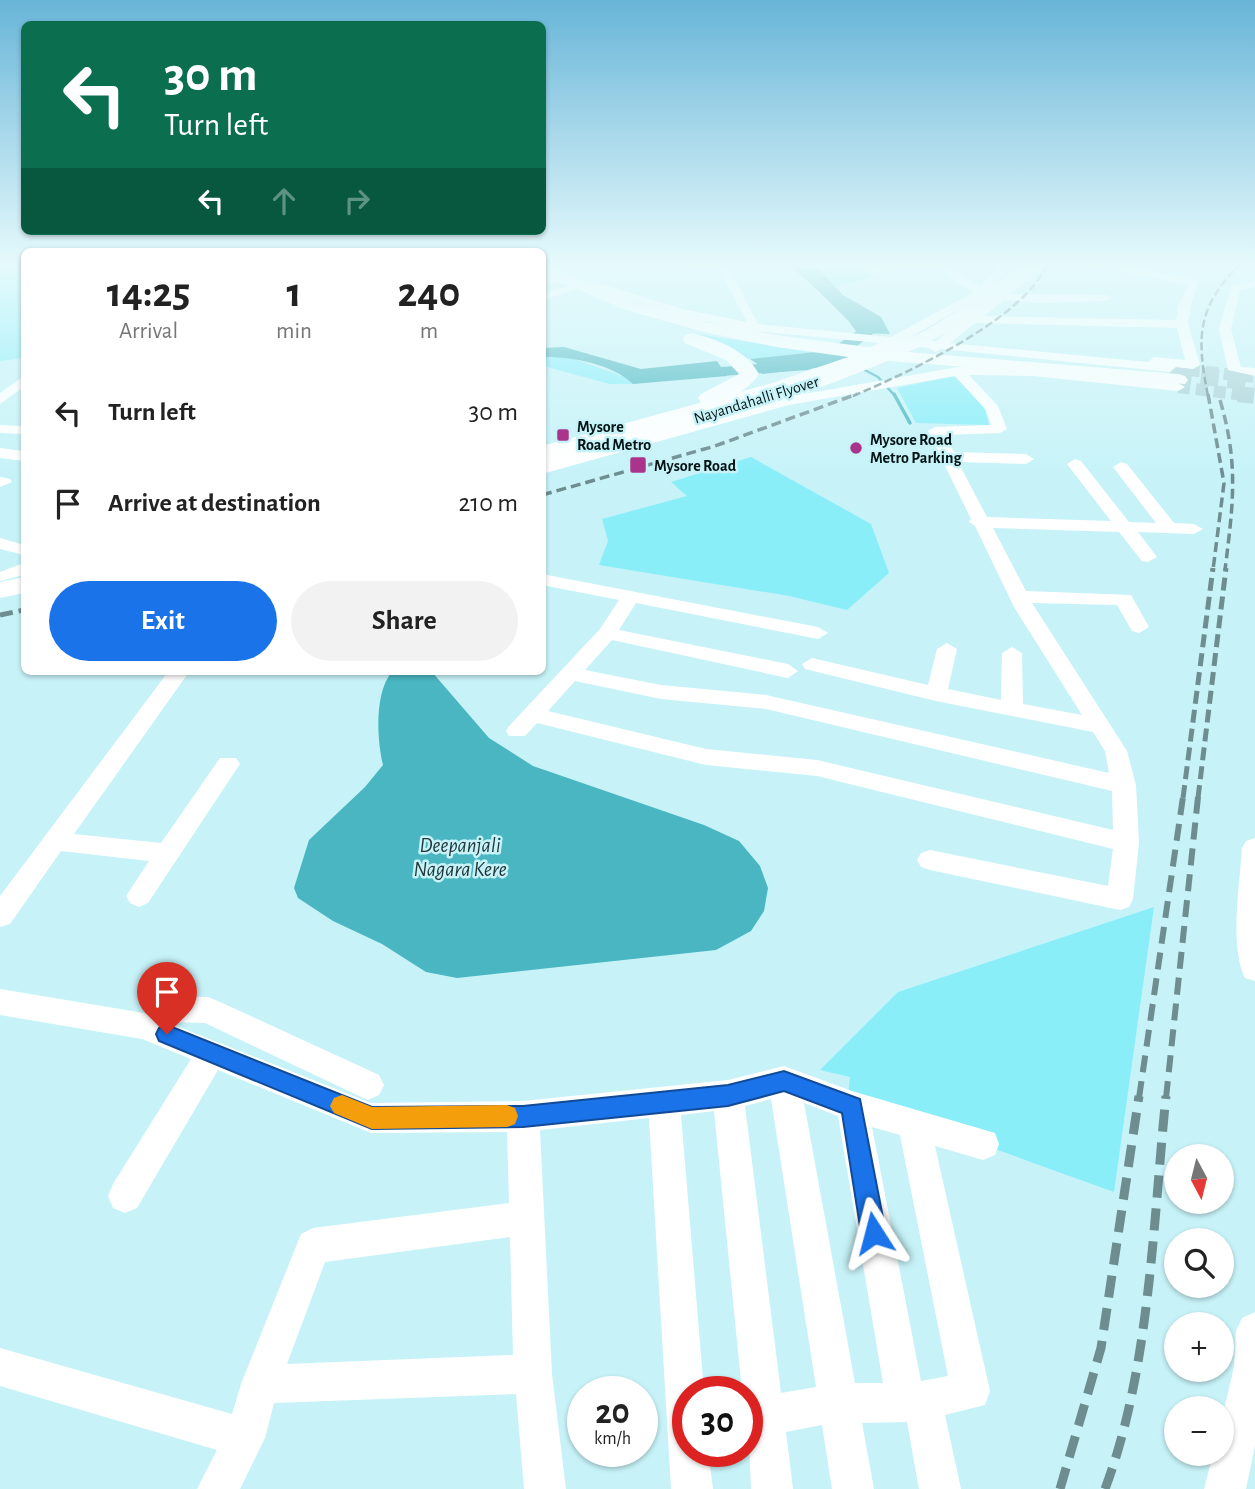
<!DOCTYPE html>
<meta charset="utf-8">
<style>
body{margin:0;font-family:"Alegreya Sans",sans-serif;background:#f2f2f2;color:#222;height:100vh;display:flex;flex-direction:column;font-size:26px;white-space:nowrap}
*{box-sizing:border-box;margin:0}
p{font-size:23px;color:#767676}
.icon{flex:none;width:38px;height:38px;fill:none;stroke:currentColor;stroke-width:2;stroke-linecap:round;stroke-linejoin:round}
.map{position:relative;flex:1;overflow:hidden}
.panel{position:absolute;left:21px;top:248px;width:525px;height:427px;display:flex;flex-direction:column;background:#fff;border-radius:10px;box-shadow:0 2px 5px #0004}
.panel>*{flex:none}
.guide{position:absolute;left:21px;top:21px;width:525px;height:214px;border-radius:10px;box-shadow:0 2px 5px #0004;background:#0b6e4f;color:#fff;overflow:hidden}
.needle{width:46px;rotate:173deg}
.controls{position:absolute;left:1164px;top:1144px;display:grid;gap:14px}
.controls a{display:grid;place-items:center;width:70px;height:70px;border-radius:50%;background:#fff;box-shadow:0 2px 5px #0004;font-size:35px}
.speed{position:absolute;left:567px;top:1376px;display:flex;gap:14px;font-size:35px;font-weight:700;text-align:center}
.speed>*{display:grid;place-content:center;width:91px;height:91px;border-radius:50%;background:#fff;box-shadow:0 2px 5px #0004;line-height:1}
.speed small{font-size:18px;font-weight:400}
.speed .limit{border:10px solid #d22;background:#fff;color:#111}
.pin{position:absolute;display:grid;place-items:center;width:60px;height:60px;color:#fff;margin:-72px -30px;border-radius:50% 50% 50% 0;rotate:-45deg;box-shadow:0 0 7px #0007}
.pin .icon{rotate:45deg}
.me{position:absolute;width:77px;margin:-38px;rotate:351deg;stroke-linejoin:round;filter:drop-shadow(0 0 5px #0008)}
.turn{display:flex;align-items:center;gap:24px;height:147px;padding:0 28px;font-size:32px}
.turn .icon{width:91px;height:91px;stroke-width:2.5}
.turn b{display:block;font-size:49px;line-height:60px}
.lanes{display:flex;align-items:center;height:66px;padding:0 28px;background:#0003;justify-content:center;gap:35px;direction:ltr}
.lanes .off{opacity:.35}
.eta{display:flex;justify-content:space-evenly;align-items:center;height:119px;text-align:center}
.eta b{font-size:42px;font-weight:700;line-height:49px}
.primary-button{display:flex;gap:14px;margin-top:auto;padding:14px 28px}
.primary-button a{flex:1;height:80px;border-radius:42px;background:#1a73e8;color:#fff;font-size:28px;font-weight:700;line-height:80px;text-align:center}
.primary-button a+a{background:#f2f2f2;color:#222}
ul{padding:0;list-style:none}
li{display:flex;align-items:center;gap:21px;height:91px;padding:0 28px}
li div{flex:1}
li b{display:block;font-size:26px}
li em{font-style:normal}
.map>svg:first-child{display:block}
.green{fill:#8aeef9}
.water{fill:#49b6c1}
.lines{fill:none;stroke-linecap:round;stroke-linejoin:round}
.stream-far1{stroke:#49b6c1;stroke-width:2.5}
.stream{stroke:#49b6c1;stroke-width:3.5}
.river{fill:#49b6c1;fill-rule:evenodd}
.minor-tunnel-far1{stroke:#aad2d6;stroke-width:12;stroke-dasharray:12 6;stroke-linecap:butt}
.minor-tunnel{stroke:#aad2d6;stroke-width:16;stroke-dasharray:16 8;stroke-linecap:butt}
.highway-tunnel{stroke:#aad2d6;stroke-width:18;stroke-dasharray:18 9;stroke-linecap:butt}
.minor{fill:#fff;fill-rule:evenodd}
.highway{fill:#fff;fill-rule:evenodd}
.rail-far4{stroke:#6d8d90;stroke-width:2.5;stroke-dasharray:8 3.5;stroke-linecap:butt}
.rail-far3{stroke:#6d8d90;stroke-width:3.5;stroke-dasharray:10 5;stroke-linecap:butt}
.rail-far2{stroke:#6d8d90;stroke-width:5;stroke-dasharray:13 6;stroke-linecap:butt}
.rail-far1{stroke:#6d8d90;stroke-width:6;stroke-dasharray:17 9;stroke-linecap:butt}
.rail{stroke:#6d8d90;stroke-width:9;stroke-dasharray:22 11;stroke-linecap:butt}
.route{fill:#1a73e8;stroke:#114b97;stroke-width:2}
.slow{fill:#f59e0b}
.poi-dot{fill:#aa348b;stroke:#c7f3f8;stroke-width:2.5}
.labels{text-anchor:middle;stroke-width:5;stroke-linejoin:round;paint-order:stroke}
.far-street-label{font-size:16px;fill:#041416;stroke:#c7f3f8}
.far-poi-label{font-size:16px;font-weight:bold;fill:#041416;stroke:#c7f3f8;text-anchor:start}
.water-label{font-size:21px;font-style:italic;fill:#1e3639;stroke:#c7f3f8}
</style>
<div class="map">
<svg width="1255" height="1489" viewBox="0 0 1255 1489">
<rect width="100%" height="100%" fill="#c7f3f8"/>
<!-- green -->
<path class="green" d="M0,262H24V358L0,361Z
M812,262H856L875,276L836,287Z
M690,333L816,352L750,359Z
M566,356L625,377L633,384H610L543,366L542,357Z
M954,376L984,406L989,425L916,423L897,388Z
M751,457L871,524L889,573L847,610L789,596L599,565L608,541L602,519L687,496L671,482Z
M1154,907L1114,1192L848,1096L850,1077L820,1070L898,992Z"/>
<!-- water -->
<path class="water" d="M785,262H812L843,295L881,317L890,334L857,333L839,307Z
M564,347L641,369L717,361L727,376L633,384C613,364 570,356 543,357V348Z
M816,352L854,357L824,367L762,374L759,365L750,359Z
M392,672H432L489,738L533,766L704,825L739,841L760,866L768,888L764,911L751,931L716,950L457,978L426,972L382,944L333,921L298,898L294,888L309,840L365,787L383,765C377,741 374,692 392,672Z"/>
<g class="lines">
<!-- stream-far1 -->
<path class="stream-far1" d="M861,368L878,377L895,396"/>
<!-- stream -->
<path class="stream" d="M894,394L910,423"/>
<!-- river -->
<path class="river" d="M789,262H804L874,327V333L843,357L808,370L679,379L676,375L685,370L805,360L831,349L858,330Z"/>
<!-- minor-tunnel-far1 -->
<path class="minor-tunnel-far1" d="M1170,368L1255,377
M1178,387L1253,396"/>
<!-- minor-tunnel -->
<path class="minor-tunnel" d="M1238,394L1255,396"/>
<!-- highway-tunnel -->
<path class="highway-tunnel" d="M1174,373L1255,382"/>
<!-- minor -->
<path class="minor" d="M686,262H726L758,324L891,337L974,292L953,280L942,268H906L870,274L853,262H865L872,267L904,262H948L961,275L980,286L998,267L967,262H1013L990,289L999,292L1038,262H1050L1011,294L1106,295L1112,298L1106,301L1040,303L1004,300L984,316L1176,320L1179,304L1188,285L1074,262L1130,265L1199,281L1191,304L1188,323L1200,365L1193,369L1176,367L1170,372L941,349L935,352L929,348L895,345L867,360L779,390L542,455V446L769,384L857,354L879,343L753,331L743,339L737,335L742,329L676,315L588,285L594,282L683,309L747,322L718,267L687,268L682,265ZM984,295L992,298L936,341L907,339ZM975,323L1177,328L1185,360L1154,357L1148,362L950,343Z
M542,272L587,284L589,286L542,300V293L570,286L542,279Z
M1255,281V287L1240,290L1231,329L1241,367L1255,368V376L1228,370L1219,329L1231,286Z
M958,367L1033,368L1178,383L1185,387L1178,391L1033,376L969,375L998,406L1007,429L1000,433L945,435L954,452L1026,454L1034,459L1026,464L958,462L987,517L1111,521L1067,464L1075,459L1081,461L1129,522L1156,523L1113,467L1121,462L1127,464L1174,523L1194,524L1203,529L1194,534L1138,532L1157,557L1148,562L1142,561L1119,532L993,528L1026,591L1131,595L1149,627L1139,633L1132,631L1117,605L1032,603L1127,751L1136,785L1139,843L1133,899L1129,907L1120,910L930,870L921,867L917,860L921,853L930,850L1108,886L1113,849L817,776L706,765L537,723L525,736H509L506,731L509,726L600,629L619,600L542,585V574L818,627L828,633L818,639L636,603L619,630L788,664L798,671L788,678L612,640L585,670L661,685L766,695L1109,773L1105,751L1093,732L936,701L805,669L802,664L812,658L928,685L937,649L947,643L957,649L948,689L1001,700L1002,653L1012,647L1022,653L1023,704L1082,715L1014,607L975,526L969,522L971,519L928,431L935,427L991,425L986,410L955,376L789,405L542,474V464L787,397ZM575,681L661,699L766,709L1112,791L1113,830L817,760L706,749L548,711Z
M24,376V387L0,404V393Z
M0,425L24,426V434L0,433Z
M0,448L24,451V461L0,458Z
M0,477L10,479L12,482L0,487Z
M0,538L24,545V555L0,549Z
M24,563V575L0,581V572Z
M168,672H189L74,834L161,843L220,758H236L240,764L236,770L148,903L139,907L130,903L126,896L149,861L61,851L10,924L0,927V896Z
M1255,838V981L1245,978C1229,945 1240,884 1242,848L1246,841Z
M0,989L144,1013L371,1103L523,1101L728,1080L784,1066L852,1091L995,1133L999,1144L995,1155L983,1160L935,1146L990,1391L985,1405L945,1415L961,1489H919L907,1422L862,1423L874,1489H832L822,1425L786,1432L793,1489H751L747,1391H742L714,1111L681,1115L704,1391H688V1451H708L713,1489H671L649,1118L540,1130L552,1374L566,1489H524L516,1394L274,1403L265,1438L240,1489H197L217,1450L0,1386V1348L232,1414L241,1384L301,1234L313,1228L509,1203L507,1132L371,1133L218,1070L137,1208L125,1213L113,1208L108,1196L113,1184L191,1059L142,1039L0,1015ZM771,1099L816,1387L781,1393L745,1106ZM804,1103L838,1116L883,1383H855ZM872,1127L900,1135L948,1376L921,1381ZM510,1237L513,1355L287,1364L325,1262Z
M170,996L208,997L218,1001L379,1075L384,1085L379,1095L368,1100L357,1095L205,1023L170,1022L160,1018L155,1009L160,1000Z
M1255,1312V1446L1246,1489H1204L1213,1454H1222V1418L1234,1367L1236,1331L1242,1318Z"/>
<!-- highway -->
<path class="highway" d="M1022,262H1039C1007,302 954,331 908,352L1178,374L1185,376L1188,380L1185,384L888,361L809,392L741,413L542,467V453L726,404L863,359L776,347L704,332L626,310L542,274V263L638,303L711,323L776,335L883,349L925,331L980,297Z
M692,333C718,340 745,349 759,374C749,390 720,407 701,402L698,398L701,394L739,374L726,360L685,343L683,339L685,335Z
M24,577V593L0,598V582Z"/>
<!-- rail-far4 -->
<path class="rail-far4" d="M853,396C907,373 1027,318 1048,262
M1208,396C1196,335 1197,307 1242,262"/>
<!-- rail-far3 -->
<path class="rail-far3" d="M1208,394L1224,483L1213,570
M1220,400C1239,464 1233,505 1225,570
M542,495L715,446L857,394"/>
<!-- rail-far2 -->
<path class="rail-far2" d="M0,615L24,610
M1183,798L1213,568
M1198,798L1226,568"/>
<!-- rail-far1 -->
<path class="rail-far1" d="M1139,1098L1183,797
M1166,1098L1198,797"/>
<!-- rail -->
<path class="rail" d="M1060,1489L1101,1348L1139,1096
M1105,1489C1150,1370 1153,1222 1166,1096"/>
</g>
<!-- sky -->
<linearGradient id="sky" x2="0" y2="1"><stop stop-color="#68b5d8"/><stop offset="0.56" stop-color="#e6fafc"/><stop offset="1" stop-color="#e6fafc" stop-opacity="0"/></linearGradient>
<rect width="1255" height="471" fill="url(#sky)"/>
<!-- route -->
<path class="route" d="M167,1025L372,1107L523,1106L728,1085L784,1071L860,1099L886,1233L882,1242L874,1245L865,1242L861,1233L842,1113L784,1091L728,1106L523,1127L372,1129L159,1041L156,1034L159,1028Z"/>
<!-- slow -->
<path class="slow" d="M342,1095L372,1107L507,1105L515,1108L518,1116L515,1124L507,1127L372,1129L334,1113L330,1106L334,1098Z"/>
<!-- markers -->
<g class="poi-dot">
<rect x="556" y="428" width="14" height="14" rx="3.5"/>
<circle cx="856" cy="448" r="7"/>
<rect x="629" y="456" width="18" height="18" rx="3.5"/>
</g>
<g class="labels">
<!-- far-street labels -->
<g class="far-street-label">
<text transform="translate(756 399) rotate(-17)" y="6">Nayandahalli Flyover</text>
</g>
<!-- far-poi labels -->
<g class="far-poi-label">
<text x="577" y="432">Mysore<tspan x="577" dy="18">Road Metro</tspan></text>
<text x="870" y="445">Mysore Road<tspan x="870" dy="18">Metro Parking</tspan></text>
<text x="654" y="471">Mysore Road</text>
</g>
<!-- water labels -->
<g class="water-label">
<text x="460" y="852">Deepanjali<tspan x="460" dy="24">Nagara Kere</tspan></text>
</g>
</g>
</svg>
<div class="controls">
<a><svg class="needle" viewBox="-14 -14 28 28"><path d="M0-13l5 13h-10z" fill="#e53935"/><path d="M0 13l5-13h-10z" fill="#767676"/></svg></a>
<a><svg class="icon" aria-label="search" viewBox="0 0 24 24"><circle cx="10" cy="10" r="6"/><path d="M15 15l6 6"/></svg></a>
<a>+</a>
<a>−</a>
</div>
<div class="speed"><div>20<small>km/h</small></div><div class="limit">30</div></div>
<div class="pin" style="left:167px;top:1034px;background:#d93025"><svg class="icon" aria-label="arrive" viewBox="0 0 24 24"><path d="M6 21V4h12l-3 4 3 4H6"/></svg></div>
<svg class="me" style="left:874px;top:1233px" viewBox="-20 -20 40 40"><path d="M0-17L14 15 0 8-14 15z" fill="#1a73e8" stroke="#fff" stroke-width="4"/></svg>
<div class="guide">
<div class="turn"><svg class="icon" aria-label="left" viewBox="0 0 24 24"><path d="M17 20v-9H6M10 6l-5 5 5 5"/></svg><div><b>30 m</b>Turn left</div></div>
<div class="lanes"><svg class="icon" aria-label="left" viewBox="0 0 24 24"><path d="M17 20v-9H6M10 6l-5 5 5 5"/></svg><svg class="icon off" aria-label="ahead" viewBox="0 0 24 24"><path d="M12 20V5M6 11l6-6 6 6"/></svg><svg class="icon off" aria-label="right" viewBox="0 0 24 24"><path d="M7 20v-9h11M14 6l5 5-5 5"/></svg></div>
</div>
<section class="panel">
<div class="eta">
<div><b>14:25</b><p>Arrival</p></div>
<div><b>1</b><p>min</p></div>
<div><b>240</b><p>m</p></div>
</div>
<ul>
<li><svg class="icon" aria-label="left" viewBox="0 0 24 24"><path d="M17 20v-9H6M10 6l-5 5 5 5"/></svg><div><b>Turn left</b></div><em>30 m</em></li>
<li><svg class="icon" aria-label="arrive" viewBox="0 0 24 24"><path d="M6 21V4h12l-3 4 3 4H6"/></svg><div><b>Arrive at destination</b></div><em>210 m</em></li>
</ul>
<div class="primary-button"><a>Exit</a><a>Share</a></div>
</section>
</div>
